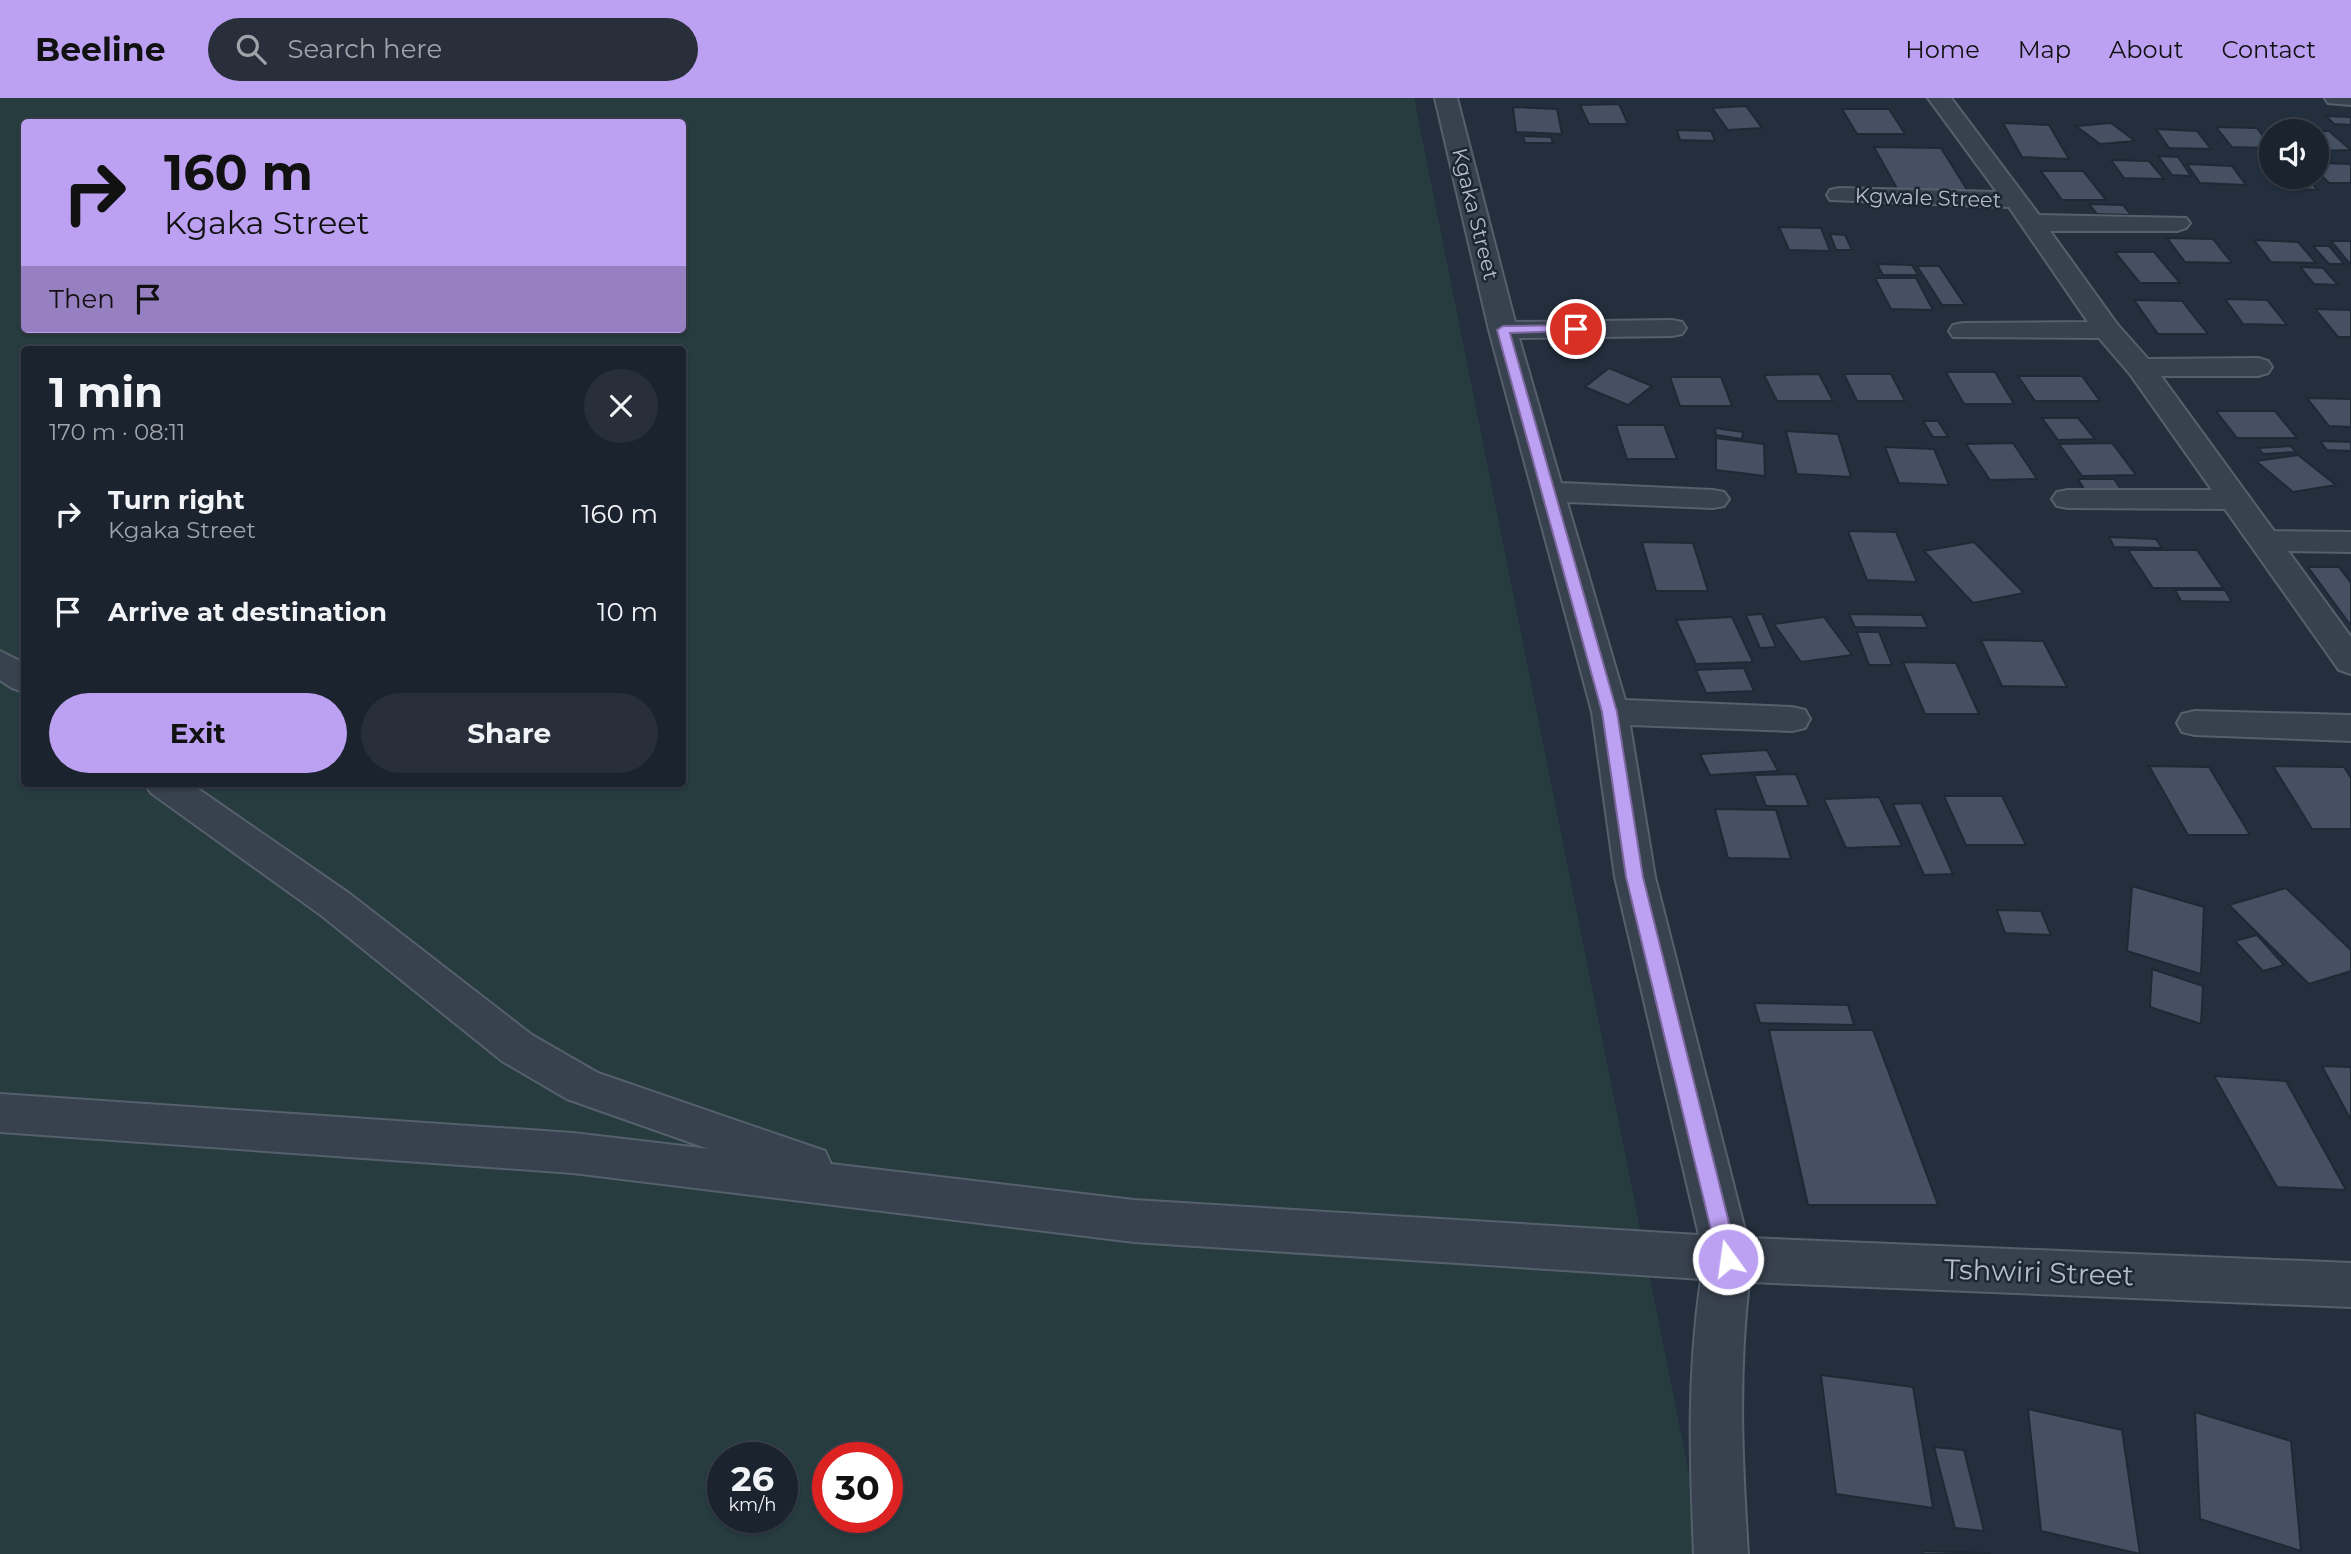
<!DOCTYPE html>
<meta charset="utf-8">
<style>
body{margin:0;font-family:Montserrat,sans-serif;background:#282f3a;color:#f1f3f6;height:100vh;display:flex;flex-direction:column;font-size:26px;white-space:nowrap}
*{box-sizing:border-box;margin:0}
p{font-size:23px;color:#a0a4aa}
.icon{flex:none;width:38px;height:38px;fill:none;stroke:currentColor;stroke-width:2;stroke-linecap:round;stroke-linejoin:round}
.map{position:relative;flex:1;overflow:hidden}
.panel{position:absolute;left:21px;top:248px;width:665px;height:441px;display:flex;flex-direction:column;background:#1b232e;border-radius:7px;box-shadow:0 2px 5px #0004,0 0 0 2px #39404a}
.panel>*{flex:none}
.guide{position:absolute;left:21px;top:21px;width:665px;height:214px;border-radius:7px;box-shadow:0 2px 5px #0004,0 0 0 2px #39404a;background:#bca0f2;color:#111;overflow:hidden}
.controls{position:absolute;left:2259px;top:21px;display:grid;gap:14px}
.controls a{display:grid;place-items:center;width:70px;height:70px;border-radius:50%;background:#1b232e;box-shadow:0 2px 5px #0004,0 0 0 2px #39404a;font-size:35px}
.speed{position:absolute;left:707px;top:1344px;display:flex;gap:14px;font-size:35px;font-weight:700;text-align:center}
.speed>*{display:grid;place-content:center;width:91px;height:91px;border-radius:50%;background:#1b232e;box-shadow:0 2px 5px #0004,0 0 0 2px #39404a;line-height:1}
.speed small{font-size:18px;font-weight:400}
.speed .limit{border:10px solid #d22;background:#fff;color:#111}
.pin{position:absolute;display:grid;place-items:center;width:60px;height:60px;color:#fff;margin:-30px;border:4px solid #fff;border-radius:50%;box-shadow:0 2px 7px #0007}
.me{position:absolute;width:77px;margin:-38px;rotate:346deg;stroke-linejoin:round;filter:drop-shadow(0 0 5px #0008)}
.turn{display:flex;align-items:center;gap:24px;height:147px;padding:0 28px;font-size:32px}
.turn .icon{width:91px;height:91px;stroke-width:2.5}
.turn b{display:block;font-size:49px;line-height:60px}
.then{display:flex;align-items:center;height:66px;padding:0 28px;background:#0003;gap:14px;font-size:26px}
.round{display:grid;place-items:center;flex:none;width:74px;height:74px;border-radius:37px;background:#282f3a}
.summary{display:flex;align-items:center;justify-content:space-between;height:119px;padding:0 28px}
h1{font-size:42px;font-weight:700;line-height:52px}
.button{display:flex;gap:14px;margin-top:auto;padding:14px 28px}
.button a{flex:1;height:80px;border-radius:42px;background:#bca0f2;color:#111;font-size:28px;font-weight:700;line-height:80px;text-align:center}
.button a+a{background:#282f3a;color:#f1f3f6}
ul{padding:0;list-style:none}
li{display:flex;align-items:center;gap:21px;height:98px;padding:0 28px}
li div{flex:1}
li b{display:block;font-size:26px}
li em{font-style:normal}
header{display:flex;align-items:center;gap:42px;box-sizing:border-box;height:98px;padding:0 35px;background:#bca0f2;color:#111}
header strong{font-size:33px}
nav{display:flex;gap:38px;margin-inline-start:auto;font-size:24px}
.search{width:490px;height:63px;background:#282f3a;display:flex;align-items:center;gap:18px;box-sizing:border-box;padding:0 24px;border-radius:38px;color:#a0a4aa;font-size:26px}
.map>svg:first-child{display:block}
.green{fill:#263c3f;fill-rule:evenodd}
.building{fill:#455162;stroke:#1f2835;stroke-width:2}
.lines{fill:none;stroke-linecap:round;stroke-linejoin:round}
.minor-casing{stroke:#565f6c;stroke-width:4}
.minor{fill:#38414e;fill-rule:evenodd}
.route{fill:#bca0f2;stroke:#7a689d;stroke-width:2}
.labels{text-anchor:middle;stroke-width:5;stroke-linejoin:round;paint-order:stroke}
.far-street-label{font-size:21px;fill:#b4bcc9;stroke:#1d2633}
.near-street-label{font-size:28px;fill:#b4bcc9;stroke:#1d2633}
</style>
<header>
<strong>Beeline</strong>
<div class="search"><svg class="icon" aria-label="search" viewBox="0 0 24 24"><circle cx="10" cy="10" r="6"/><path d="M15 15l6 6"/></svg>Search here</div>
<nav><a>Home</a><a>Map</a><a>About</a><a>Contact</a></nav>
</header>
<div class="map">
<svg width="2351" height="1456" viewBox="0 0 2351 1456">
<rect width="100%" height="100%" fill="#242f3e"/>
<!-- green -->
<path class="green" d="M0,0H1414L1705,1456H0ZM24,24H682V231H24ZM24,252H682V686H24ZM723,1360H782V1419H723ZM828,1360H887V1419H828Z"/>
<!-- building -->
<path class="building" d="M1619,6L1628,26H1589L1580,7Z
M1746,8L1762,30L1728,32L1712,10Z
M1513,9L1557,11L1562,36L1516,34Z
M1842,11H1889L1905,36H1857Z
M2326,18L2351,19V27L2334,26Z
M2003,25L2049,27L2069,61L2022,59Z
M2111,25L2135,43L2100,46L2076,28Z
M2216,29L2257,30L2272,50L2232,49Z
M2156,31L2197,33L2211,51L2169,50Z
M1677,32L1711,33L1715,43L1680,42Z
M2317,33H2329L2351,52L2317,53Z
M1523,38L1551,39L1553,45H1525Z
M1874,49L1941,50L1969,95L1899,94Z
M2158,58L2178,59L2191,78L2172,77Z
M2111,62L2149,63L2164,81L2124,80Z
M2317,65L2351,66V85H2329L2317,73Z
M2187,66L2232,68L2246,87L2200,85Z
M2263,71H2272V79H2306L2318,92L2279,90Z
M2041,73H2083L2106,102H2062Z
M2089,106L2123,107L2131,117L2097,116Z
M1779,129L1821,130L1830,153L1789,152Z
M1830,136L1845,137L1852,152H1836Z
M2167,140L2213,141L2232,165L2185,164Z
M2254,142L2298,144L2316,165L2271,164Z
M2331,143H2351V167Z
M2313,148H2329L2344,166H2329Z
M2115,154H2154L2180,185H2140Z
M1877,166L1912,167L1918,177H1883Z
M1917,168H1939L1965,207H1942Z
M2300,169L2323,170L2338,187L2314,186Z
M1875,180H1916L1933,212L1891,211Z
M2225,201L2267,202L2287,227L2243,226Z
M2134,202L2182,203L2208,236H2158Z
M2315,211L2351,212V239H2338Z
M1609,270L1652,288L1628,307L1585,289Z
M1946,274H1995L2014,306H1964Z
M1819,276L1833,303H1777L1764,277Z
M1844,276H1891L1905,303H1857Z
M2018,278H2082L2100,303H2035Z
M1670,279H1721L1732,308H1680Z
M2307,300L2351,301V329L2329,328Z
M2216,313H2275L2297,340H2237Z
M2042,320H2078L2095,341L2058,342Z
M1923,323H1938L1948,339H1933Z
M1616,327H1664L1677,361H1627Z
M1715,330L1743,334L1742,341L1716,337Z
M1786,333L1838,336L1851,379L1797,376Z
M1716,340L1764,346L1765,378L1716,372Z
M2320,343L2351,344V353L2327,352Z
M2013,345L2037,381L1990,382L1966,346Z
M2112,345L2136,377L2082,378L2059,346Z
M2291,348L2296,354L2263,356L2258,350Z
M1885,349L1934,351L1949,387L1899,385Z
M2298,357L2336,387L2293,394L2256,363Z
M2078,381H2114L2123,394H2086Z
M1848,433L1896,434L1917,484L1867,482Z
M2109,439L2156,441L2162,450L2114,449Z
M1642,444L1693,445L1708,493H1656Z
M1974,444L2024,495L1973,505L1924,453Z
M2128,452H2197L2223,490H2153Z
M2308,469H2339L2351,485V528Z
M2175,492H2225L2232,504L2181,503Z
M1762,516L1776,549L1760,550L1746,517Z
M1849,516L1922,517L1928,530L1855,529Z
M1732,519L1753,564L1696,566L1676,522Z
M1824,519L1852,557L1801,564L1774,526Z
M1857,534H1879L1892,567H1869Z
M1981,542L2043,543L2067,589L2002,588Z
M1903,564L1956,565L1979,616H1925Z
M1744,570L1754,593L1706,595L1696,572Z
M1767,652L1778,673L1710,677L1700,656Z
M2149,668L2209,669L2250,737H2188Z
M2273,668L2344,669L2351,680V731H2312Z
M1796,676L1809,708H1766L1754,677Z
M1944,698H2002L2026,747H1966Z
M1879,699L1902,748L1846,750L1824,701Z
M1921,705L1953,776L1924,777L1893,706Z
M1715,711L1776,712L1791,761L1728,760Z
M2132,788L2204,809L2201,876L2127,853Z
M2286,790L2351,852V873L2309,886L2229,807Z
M1997,812L2041,813L2051,837L2005,835Z
M2257,837L2284,867L2263,873L2235,843Z
M2152,871L2203,888L2201,926L2150,909Z
M1754,905L1848,907L1854,927L1760,925Z
M1769,932H1873L1938,1107H1808Z
M2322,968L2351,969V1022Z
M2214,978L2286,983L2346,1092L2277,1089Z
M1821,1277L1913,1289L1933,1410L1836,1396Z
M2028,1311L2122,1332L2140,1456L2041,1433Z
M2195,1314L2291,1343L2301,1453L2200,1421Z
M1934,1349L1964,1352L1984,1433L1955,1430Z
M1923,1453L1990,1455V1456H1923Z"/>
<g class="lines">
<!-- minor casing -->
<g class="minor-casing">
<path id="minor" d="M1435,0H1457L1515,224L1672,222L1682,224L1686,230L1682,236L1672,238L1519,240L1561,385L1713,392L1724,394L1729,401L1724,408L1713,410L1567,404L1625,602L1792,609L1805,612L1810,621L1805,630L1792,633L1630,627L1655,779L1747,1140L2351,1165V1209L1749,1184C1738,1280 1742,1360 1748,1456H1694C1690,1359 1687,1278 1701,1181L1134,1144L573,1075L0,1034V996L573,1035L709,1051L567,1001L502,963L322,818L151,695L145,686H191L350,796L532,937L598,975L825,1053L831,1066L1134,1102L1699,1137L1615,779L1592,614L1489,232Z
M1928,0H1951L2039,117L2186,120L2190,125L2186,130L2177,133H2050L2117,226L2148,261L2258,260L2268,263L2272,269L2268,275L2258,278H2161L2274,433L2351,434V454L2288,453L2351,539V576L2339,572L2225,411L2068,410L2057,408L2052,401L2057,394L2068,392H2212L2130,276L2099,240L1953,239L1949,233L1953,227L1963,225L2088,224L2009,109L1830,102L1827,97L1830,92L1839,90L1997,94Z
M2325,0H2351V7L2328,5Z
M0,553L24,565V594L12,590L0,582Z
M2195,613L2351,617V643L2195,637L2182,634L2177,625L2182,616Z"/>
</g>
<!-- minor -->
<use href="#minor" class="minor"/>
</g>
<!-- route -->
<path class="route" d="M1576,227L1580,228V233L1510,235L1617,614L1643,779L1738,1161L1735,1167L1728,1170L1721,1167L1718,1161L1626,779L1602,614L1497,232L1503,228Z"/>
<g class="labels">
<!-- far-street labels -->
<g class="far-street-label">
<text transform="translate(1928 100) rotate(2)" y="7">Kgwale Street</text>
<text transform="translate(1475 116) rotate(76)" y="7">Kgaka Street</text>
</g>
<!-- near-street labels -->
<g class="near-street-label">
<text transform="translate(2039 1174) rotate(2)" y="10">Tshwiri Street</text>
</g>
</g>
</svg>
<div class="controls">
<a><svg class="icon" aria-label="sound" viewBox="0 0 24 24"><path d="M4 9h4l5-4v14l-5-4H4zM17 9q2 3 0 6"/></svg></a>
</div>
<div class="speed"><div>26<small>km/h</small></div><div class="limit">30</div></div>
<div class="pin" style="left:1576px;top:231px;background:#d93025"><svg class="icon" aria-label="arrive" viewBox="0 0 24 24"><path d="M6 21V4h12l-3 4 3 4H6"/></svg></div>
<svg class="me" style="left:1728px;top:1161px" viewBox="-20 -20 40 40"><circle r="17" fill="#bca0f2" stroke="#fff" stroke-width="3"/><path d="M0-11L8 9 0 5-8 9z" fill="#fff"/></svg>
<div class="guide">
<div class="turn"><svg class="icon" aria-label="right" viewBox="0 0 24 24"><path d="M7 20v-9h11M14 6l5 5-5 5"/></svg><div><b>160 m</b>Kgaka Street</div></div>
<div class="then">Then<svg class="icon" aria-label="arrive" viewBox="0 0 24 24"><path d="M6 21V4h12l-3 4 3 4H6"/></svg></div>
</div>
<section class="panel">
<div class="summary"><div><h1>1 min</h1><p>170 m · 08:11</p></div><a class="round"><svg class="icon" aria-label="close" viewBox="0 0 24 24"><path d="M6 6l12 12M18 6L6 18"/></svg></a></div>
<ul>
<li><svg class="icon" aria-label="right" viewBox="0 0 24 24"><path d="M7 20v-9h11M14 6l5 5-5 5"/></svg><div><b>Turn right</b><p>Kgaka Street</p></div><em>160 m</em></li>
<li><svg class="icon" aria-label="arrive" viewBox="0 0 24 24"><path d="M6 21V4h12l-3 4 3 4H6"/></svg><div><b>Arrive at destination</b></div><em>10 m</em></li>
</ul>
<div class="button"><a>Exit</a><a>Share</a></div>
</section>
</div>
